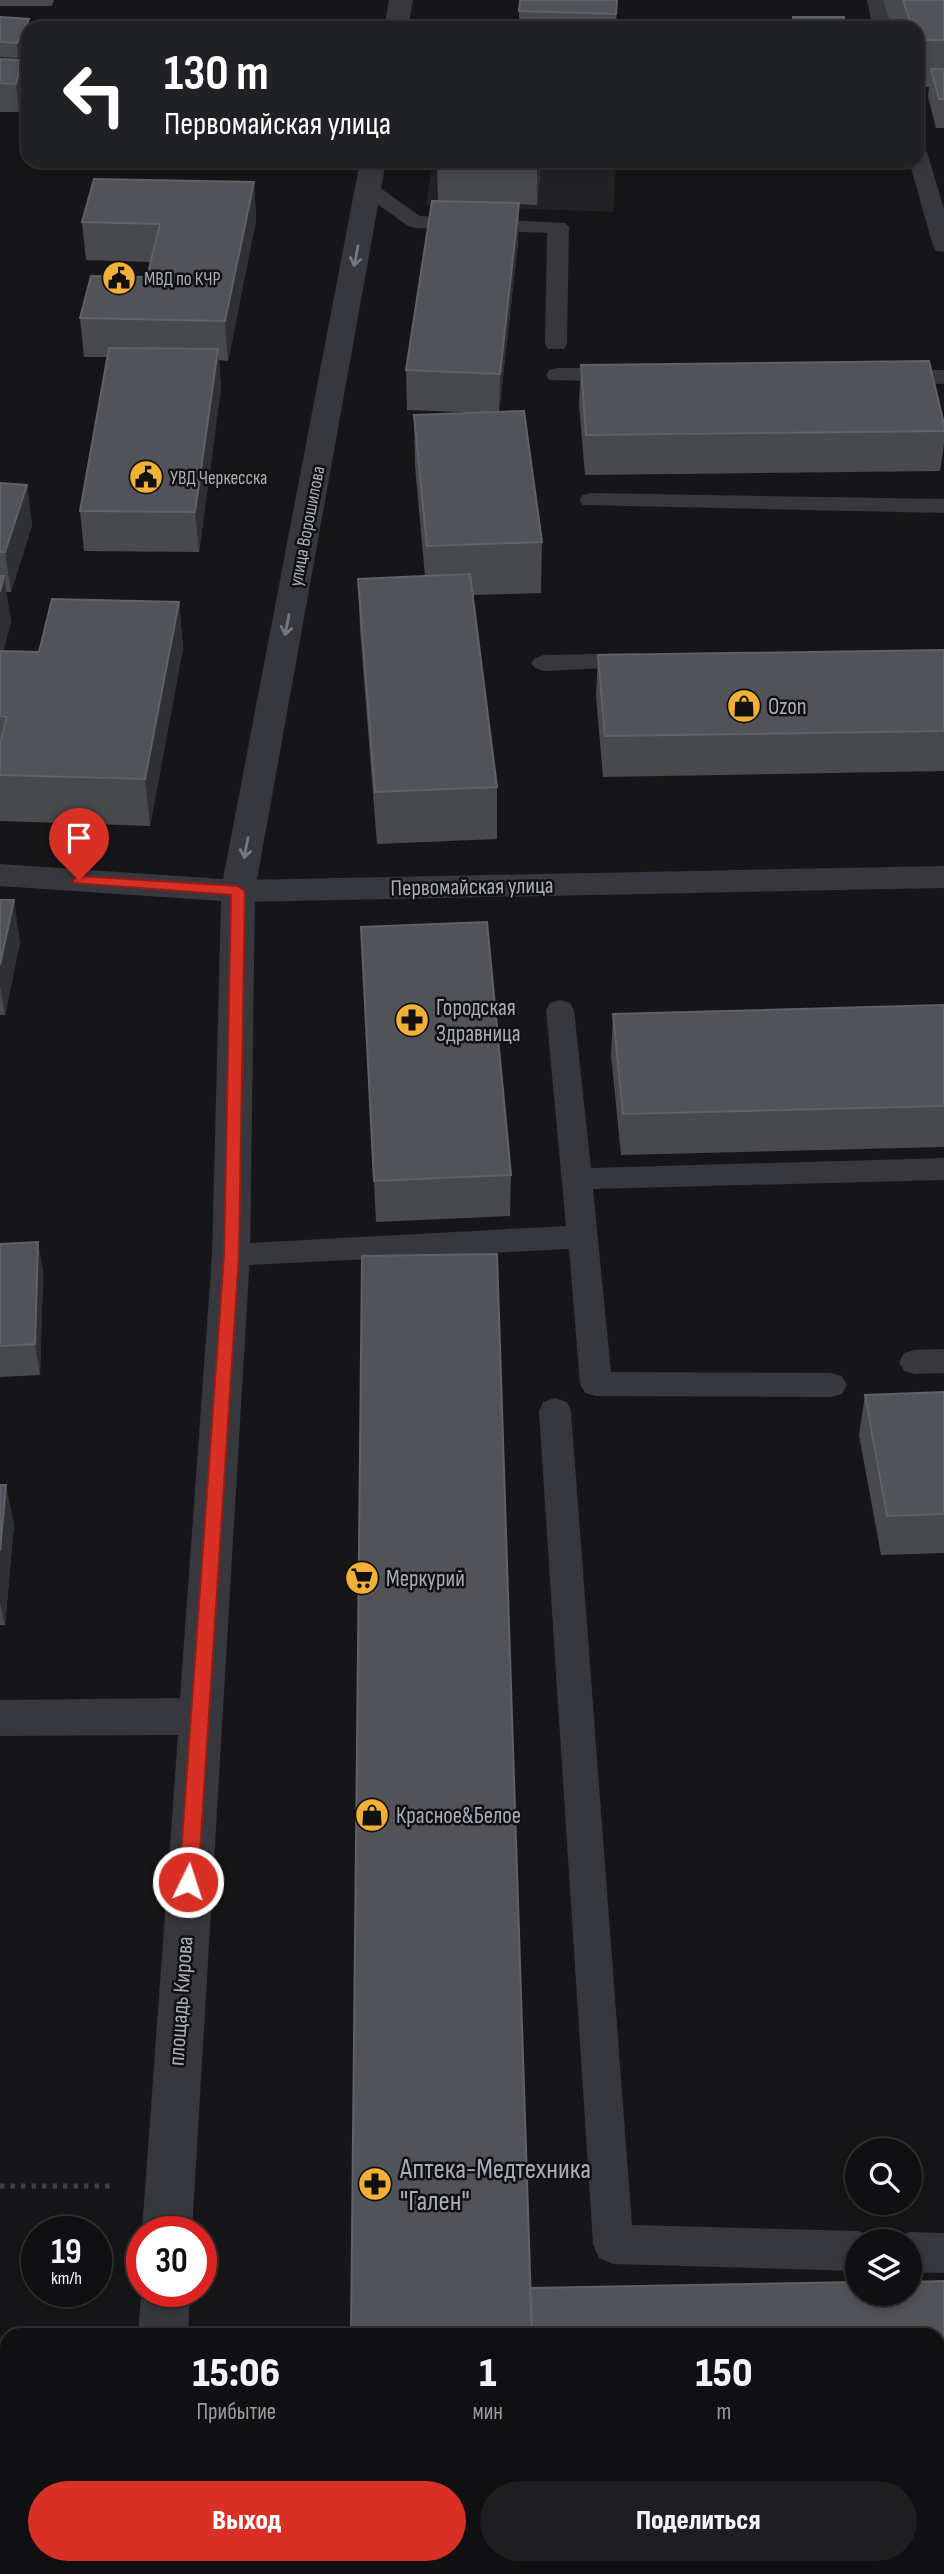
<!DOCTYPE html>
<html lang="ru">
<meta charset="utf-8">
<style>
body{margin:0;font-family:"Sofia Sans Condensed",sans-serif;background:#1e1e20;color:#f1f3f6;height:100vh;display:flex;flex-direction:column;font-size:26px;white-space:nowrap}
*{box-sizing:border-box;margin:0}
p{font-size:23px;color:#9c9d9f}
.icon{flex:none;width:38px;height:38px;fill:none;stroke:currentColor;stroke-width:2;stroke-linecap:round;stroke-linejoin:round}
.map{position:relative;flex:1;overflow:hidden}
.side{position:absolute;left:0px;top:2328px;width:945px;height:247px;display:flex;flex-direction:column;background:#101012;border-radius:21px 21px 0 0;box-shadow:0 4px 10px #0003,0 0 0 2px #303032}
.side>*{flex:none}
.top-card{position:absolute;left:21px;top:21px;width:903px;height:147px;border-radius:21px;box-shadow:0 4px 10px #0003,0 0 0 2px #303032;background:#202124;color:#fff;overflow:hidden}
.controls{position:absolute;left:845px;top:2138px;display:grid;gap:14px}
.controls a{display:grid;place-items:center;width:77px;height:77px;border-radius:50%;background:#101012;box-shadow:0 4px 10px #0003,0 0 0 2px #303032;font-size:35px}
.speed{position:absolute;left:21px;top:2216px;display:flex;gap:14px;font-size:35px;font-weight:700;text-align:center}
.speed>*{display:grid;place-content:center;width:91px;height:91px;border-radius:50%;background:#101012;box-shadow:0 4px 10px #0003,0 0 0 2px #303032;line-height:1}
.speed small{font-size:18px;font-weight:400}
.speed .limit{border:10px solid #d22;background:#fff;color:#111}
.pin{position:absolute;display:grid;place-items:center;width:60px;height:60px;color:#fff;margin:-72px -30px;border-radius:50% 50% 50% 0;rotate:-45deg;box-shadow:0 0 7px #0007}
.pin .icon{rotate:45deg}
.me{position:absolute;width:77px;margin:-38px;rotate:4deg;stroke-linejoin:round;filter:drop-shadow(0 0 5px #0008)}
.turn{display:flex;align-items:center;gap:24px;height:147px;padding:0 28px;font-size:32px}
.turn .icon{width:91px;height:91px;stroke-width:2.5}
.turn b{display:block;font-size:49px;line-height:60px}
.eta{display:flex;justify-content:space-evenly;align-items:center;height:119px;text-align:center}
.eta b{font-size:42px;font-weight:800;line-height:49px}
.cta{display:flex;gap:14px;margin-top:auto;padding:14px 28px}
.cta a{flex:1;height:80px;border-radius:42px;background:#d93025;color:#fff;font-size:28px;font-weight:800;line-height:80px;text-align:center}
.cta a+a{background:#1e1e20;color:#f1f3f6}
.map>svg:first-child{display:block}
.built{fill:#222225}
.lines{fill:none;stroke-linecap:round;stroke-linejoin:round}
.path{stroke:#3d3f44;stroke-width:5;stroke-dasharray:4.5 6;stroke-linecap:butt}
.service{fill:#37383d;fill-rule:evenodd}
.pedestrian{fill:#37383d;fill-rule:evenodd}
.minor{fill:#37383d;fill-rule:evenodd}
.wall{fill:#47494d}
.shaded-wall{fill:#2f3033}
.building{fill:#525359;stroke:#5f6168;stroke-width:2}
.oneway{stroke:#757881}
.route{fill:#d93025;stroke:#8d1f18;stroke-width:2}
.labels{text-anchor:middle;stroke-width:5;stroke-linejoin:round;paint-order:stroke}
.far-poi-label{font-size:19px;fill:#a8adb8;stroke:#111113;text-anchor:start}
.far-street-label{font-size:19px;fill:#a8adb8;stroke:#111113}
.poi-label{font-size:23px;fill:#a8adb8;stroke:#111113;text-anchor:start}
.street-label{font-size:23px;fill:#a8adb8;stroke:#111113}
.near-poi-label{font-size:28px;fill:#a8adb8;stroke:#111113;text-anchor:start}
</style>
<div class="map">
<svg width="944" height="2574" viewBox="0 0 944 2574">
<rect width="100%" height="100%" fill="#161618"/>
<!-- built -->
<path class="built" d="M433,161H703V163L616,161L613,212L426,205Z"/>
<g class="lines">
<!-- path -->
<path class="path" d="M0,2186H111"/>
<!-- service -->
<path class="service" d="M867,0H885L893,28H873Z
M917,146L924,148L927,152L944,209V252L936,251L933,246L909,161H917Z
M369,183L376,185L420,216L565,223L569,227L567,344L564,349H548L545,344L547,233L415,228L408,226L362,193L359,189L362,185Z
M557,368H624L632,370L635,375L632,380L624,382L549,380L546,375L549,370Z
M889,370H944V384L881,382L878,377L881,372Z
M591,493L944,499V513L583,505L579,500L583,495Z
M638,653L647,656L651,661L647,666L544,671L535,668L531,663L535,658L544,655Z
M560,1000L570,1003L574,1010L591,1168L944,1158V1180L593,1189L611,1372L831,1373L842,1376L847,1385L842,1394L831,1397L596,1396L585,1393L580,1384L569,1249L231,1266L220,1263L215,1255L220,1247L231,1244L566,1226L546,1010L550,1003Z
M944,1349V1373L915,1374L904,1371L899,1362L904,1353L915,1350Z
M555,1398L567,1402L571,1411L632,2225L858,2231L872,2237L874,2242H858V2271L613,2264L599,2258L593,2244L539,1411L543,1402Z
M910,2232L944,2233V2273L910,2272V2242H894L896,2238Z"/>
<!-- pedestrian -->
<path class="pedestrian" d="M944,866V888L238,902L226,899L221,891L226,883L238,880Z"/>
<!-- minor -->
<path class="minor" d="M389,0H413L408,28H384Z
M360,161H386L255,891L250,1255L192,2231H142L178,1735L0,1736V1700L180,1698L212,1255L221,901L0,886V864L223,879Z
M142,2286V2291H190L188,2334H138Z
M128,2567H182V2574H128Z"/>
</g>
<!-- wall -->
<path class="wall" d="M0,0H54L52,6H0Z
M617,0L616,28H519V11Z
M883,0H944V128H936L928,97L929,87H917V28H892Z
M0,17L28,28V40L18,58L0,57Z
M0,59L25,88L19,112H0Z
M541,161L537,205L519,204L518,242L499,412L542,542L541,593L473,595L497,787V839L377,844L360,630L358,579L425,576L415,466L414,415L485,413L407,410L406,370L438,201L437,163Z
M254,182L256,220L228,361L219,360L221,388L199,552L84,551L80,511L108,357H84L80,318L147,277L151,262L86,260L82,222Z
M581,365L944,431V444L940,471L585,475L579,404Z
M0,483L27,485L32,525L11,592H6L11,622L3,651L39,652L179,602L183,648L150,826L0,821Z
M944,650V771L603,777L596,696L598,655Z
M0,900L20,942L5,1015H0Z
M361,927L511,1175L510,1216L376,1222Z
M944,1005V1147L621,1155L611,1055L613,1014Z
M38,1242L43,1273L40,1375L0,1377V1244Z
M944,1392V1553L881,1555L859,1435L865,1395Z
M0,1485L14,1524L5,1625H0Z
M944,2281V2515H938V2334H351L530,2290Z"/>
<!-- shaded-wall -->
<path class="shaded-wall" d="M29,19L30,28H28V40L18,58L17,43Z
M22,60L25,88L19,112L16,84Z
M538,161H541L537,205V167Z
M254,182L256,220L228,361L225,321Z
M519,203L518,242L499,413L500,374Z
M218,349L221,388L199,552L195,512Z
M27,485L32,525L11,592L5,552Z
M4,576L11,622L0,665V592Z
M179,602L183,648L150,826L145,779Z
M14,900L20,942L5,1015L0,986V965Z
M38,1242L43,1273L40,1375L35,1344Z
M6,1485L14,1524L5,1625L0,1603V1551Z"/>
<!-- building -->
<path class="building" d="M520,0H617L616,14L519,11Z
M903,0H944V40H917V28H912Z
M0,17L29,19L17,43L0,42Z
M793,17H844L846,28H795Z
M0,59L22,60L16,84L0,83Z
M931,69H944V99H939Z
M438,161H538L537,167L437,163Z
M94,179L254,182L225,321L80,318L91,276L147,277L160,224L82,222Z
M432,201L519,203L500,374L406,370Z
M109,348L218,349L195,512L80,511Z
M929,361L944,424V431L586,435L581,365Z
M524,411L542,542L427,546L414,415Z
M0,483L27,485L5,552H0Z
M470,574L497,787L375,792L358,579Z
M0,576H4L0,592Z
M52,599L179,602L145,779L0,775V744L7,717L0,716V651L39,652Z
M944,650V731L605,736L598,655Z
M0,900H14L0,965Z
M487,922L511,1175L374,1181L361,927Z
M944,1005V1106L623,1114L613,1014Z
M38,1242L35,1344L0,1346V1244Z
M497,1254L532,2334H351L362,1256Z
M944,1392V1514L887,1516L865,1395Z
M0,1485H6L0,1551Z
M944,2281V2477H938V2334H532L530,2288L858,2282V2294H910V2282Z"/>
<!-- one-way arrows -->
<defs><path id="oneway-shaft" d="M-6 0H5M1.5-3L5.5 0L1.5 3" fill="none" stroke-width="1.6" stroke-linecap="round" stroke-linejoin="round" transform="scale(1.75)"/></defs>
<g class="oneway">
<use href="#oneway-shaft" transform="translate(356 256) rotate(101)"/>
<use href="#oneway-shaft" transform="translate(287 625) rotate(101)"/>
<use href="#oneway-shaft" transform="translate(246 848) rotate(101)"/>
</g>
<!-- route -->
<path class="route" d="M79,876L238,886L245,891L239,1255L198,1882L195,1888L188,1891L182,1888L179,1882L224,1255L231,895L74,883L72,880Z"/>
<!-- icons -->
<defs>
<g id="civic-disc" transform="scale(1.75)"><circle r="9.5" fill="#f2b134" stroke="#111113"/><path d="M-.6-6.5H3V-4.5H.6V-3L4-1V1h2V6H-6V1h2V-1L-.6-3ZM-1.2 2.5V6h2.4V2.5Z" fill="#111"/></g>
<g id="shop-disc" transform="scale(1.75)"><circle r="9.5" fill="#f2b134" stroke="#111113"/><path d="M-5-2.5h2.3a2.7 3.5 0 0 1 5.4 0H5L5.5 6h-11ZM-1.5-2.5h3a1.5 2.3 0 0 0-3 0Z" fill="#111"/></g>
<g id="pharmacy-disc" transform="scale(1.75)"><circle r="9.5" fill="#f2b134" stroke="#111113"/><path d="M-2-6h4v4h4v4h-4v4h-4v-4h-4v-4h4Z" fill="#111"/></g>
<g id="supermarket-disc" transform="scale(1.75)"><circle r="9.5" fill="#f2b134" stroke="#111113"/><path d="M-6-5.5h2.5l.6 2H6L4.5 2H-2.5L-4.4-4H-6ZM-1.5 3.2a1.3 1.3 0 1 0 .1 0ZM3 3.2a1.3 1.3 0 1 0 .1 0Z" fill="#111"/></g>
</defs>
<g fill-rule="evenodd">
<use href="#civic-disc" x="119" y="278"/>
<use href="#civic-disc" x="146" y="477"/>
<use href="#shop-disc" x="744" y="706"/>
<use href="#pharmacy-disc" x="412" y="1020"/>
<use href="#supermarket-disc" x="362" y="1578"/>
<use href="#shop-disc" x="372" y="1815"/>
<use href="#pharmacy-disc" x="375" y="2184"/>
</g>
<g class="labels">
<!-- far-poi labels -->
<g class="far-poi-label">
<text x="144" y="285">МВД по КЧР</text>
<text x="170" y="484">УВД Черкесска</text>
</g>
<!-- far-street labels -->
<g class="far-street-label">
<text transform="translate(306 526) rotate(-79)" y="7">улица Ворошилова</text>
</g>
<!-- poi labels -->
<g class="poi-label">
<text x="768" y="714">Ozon</text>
<text x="436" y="1015">Городская<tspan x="436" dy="26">Здравница</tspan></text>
<text x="386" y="1586">Меркурий</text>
<text x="396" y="1823">Красное&amp;Белое</text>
</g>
<!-- street labels -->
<g class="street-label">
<text transform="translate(472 886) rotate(-1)" y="8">Первомайская улица</text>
<text transform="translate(180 2001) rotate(-86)" y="8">площадь Кирова</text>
</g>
<!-- near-poi labels -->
<g class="near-poi-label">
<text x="400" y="2178">Аптека-Медтехника<tspan x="400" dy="32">"Гален"</tspan></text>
</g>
</g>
</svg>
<div class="controls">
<a><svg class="icon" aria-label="search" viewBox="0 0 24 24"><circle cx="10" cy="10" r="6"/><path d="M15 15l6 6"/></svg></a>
<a><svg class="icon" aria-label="layers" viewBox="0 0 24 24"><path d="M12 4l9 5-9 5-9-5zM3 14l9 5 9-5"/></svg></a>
</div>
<div class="speed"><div>19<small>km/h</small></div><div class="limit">30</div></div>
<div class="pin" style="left:79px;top:880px;background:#d93025"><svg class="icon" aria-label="arrive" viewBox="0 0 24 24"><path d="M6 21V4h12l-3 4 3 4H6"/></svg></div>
<svg class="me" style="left:188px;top:1882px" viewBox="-20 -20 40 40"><circle r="17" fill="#d93025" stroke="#fff" stroke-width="3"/><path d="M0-11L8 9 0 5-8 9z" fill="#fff"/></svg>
<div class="top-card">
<div class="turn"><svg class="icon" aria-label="left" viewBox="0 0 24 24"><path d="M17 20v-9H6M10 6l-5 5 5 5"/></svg><div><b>130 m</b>Первомайская улица</div></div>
</div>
<section class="side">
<div class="eta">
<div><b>15:06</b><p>Прибытие</p></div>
<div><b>1</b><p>мин</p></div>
<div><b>150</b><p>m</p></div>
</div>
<div class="cta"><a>Выход</a><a>Поделиться</a></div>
</section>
</div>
